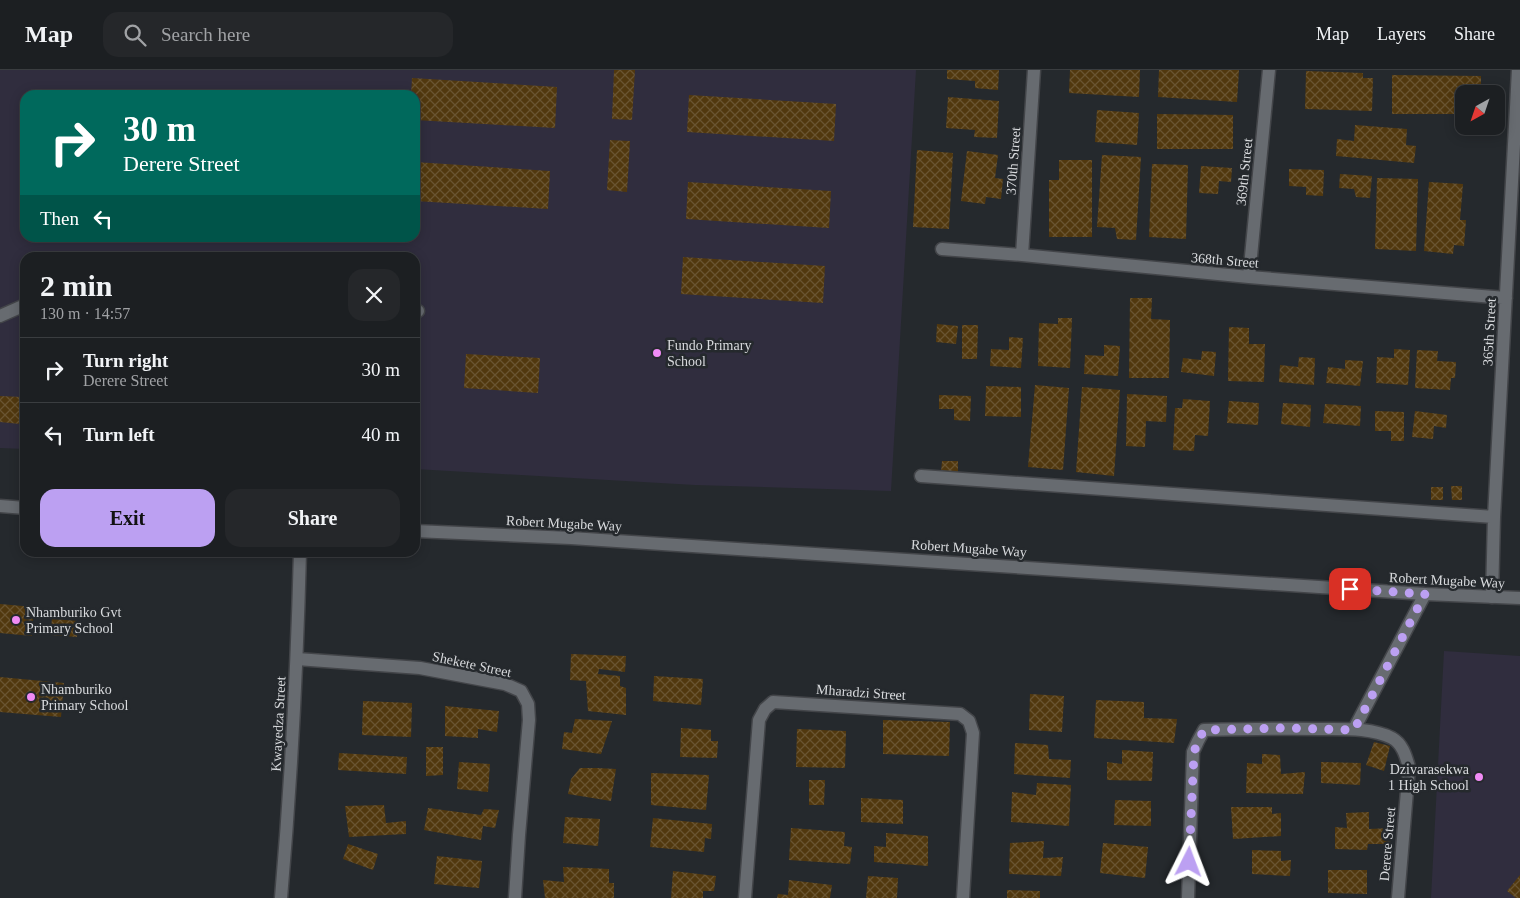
<!DOCTYPE html>
<meta charset="utf-8">
<style>
body{margin:0;font-family:"Times New Roman",serif;background:#25272a;color:#f1f3f6;height:100vh;display:flex;flex-direction:column;font-size:19px;white-space:nowrap}
*{box-sizing:border-box;margin:0}
p{font-size:16px;color:#a0a2a5}
.icon{flex:none;width:28px;height:28px;fill:none;stroke:currentColor;stroke-width:2;stroke-linecap:round;stroke-linejoin:round}
.map{position:relative;flex:1;overflow:hidden}
.details{position:absolute;left:20px;top:182px;width:400px;height:305px;display:flex;flex-direction:column;background:#1c1f22;border-radius:15px;box-shadow:0 2px 12px #0003,0 0 0 1px #3a3d40}
.details>*{flex:none}
.hud{position:absolute;left:20px;top:20px;width:400px;height:152px;border-radius:15px;box-shadow:0 2px 12px #0003,0 0 0 1px #3a3d40;background:#00695c;color:#fff;overflow:hidden}
.needle{width:32px;rotate:220deg}
.tools{position:absolute;left:1455px;top:15px;display:grid;gap:10px}
.tools a{display:grid;place-items:center;width:50px;height:50px;border-radius:10px;background:#1c1f22;box-shadow:0 2px 12px #0003,0 0 0 1px #3a3d40;font-size:25px}
.pin{position:absolute;display:grid;place-items:center;width:42px;height:42px;color:#fff;margin:-21px;border-radius:10px;box-shadow:0 2px 8px #0006}
.me{position:absolute;width:55px;margin:-28px;rotate:3deg;stroke-linejoin:round;filter:drop-shadow(0 0 4px #0008)}
.turn{display:flex;align-items:center;gap:18px;height:105px;padding:0 20px;font-size:22px}
.turn .icon{width:65px;height:65px;stroke-width:2.5}
.turn b{display:block;font-size:35px;line-height:42px}
.then{display:flex;align-items:center;height:48px;padding:0 20px;background:#0003;gap:10px;font-size:19px}
.round{display:grid;place-items:center;flex:none;width:52px;height:52px;border-radius:15px;background:#25272a}
.summary{display:flex;align-items:center;justify-content:space-between;height:85px;padding:0 20px}
h1{font-size:30px;font-weight:700;line-height:38px}
.button{display:flex;gap:10px;margin-top:auto;padding:10px 20px}
.button a{flex:1;height:58px;border-radius:15px;background:#bca0f2;color:#111;font-size:20px;font-weight:700;line-height:58px;text-align:center}
.button a+a{background:#25272a;color:#f1f3f6}
ul{padding:0;list-style:none}
li{display:flex;align-items:center;gap:15px;height:65px;padding:0 20px;border-top:1px solid #3a3d40}
li div{flex:1}
li b{display:block;font-size:19px}
li em{font-style:normal}
header{display:flex;align-items:center;gap:30px;box-sizing:border-box;height:70px;padding:0 25px;background:#1c1f22;border-bottom:1px solid #3a3d40}
header strong{font-size:24px}
nav{display:flex;gap:28px;margin-inline-start:auto;font-size:18px}
.search{width:350px;height:45px;background:#25272a;display:flex;align-items:center;gap:12px;box-sizing:border-box;padding:0 18px;border-radius:15px;color:#a0a2a5;font-size:19px}
.map>svg:first-child{display:block}
.education{fill:#302d3e;fill-rule:evenodd}
.building{fill:url(#building-cross-hatch)}
.lines{fill:none;stroke-linecap:round;stroke-linejoin:round}
.service-casing{stroke:#434549;stroke-width:15}
.minor-casing{stroke:#434549;stroke-width:15}
.tertiary-casing{stroke:#434549;stroke-width:15}
.service{stroke:#676b70;stroke-width:12}
.minor{stroke:#676b70;stroke-width:12}
.tertiary{stroke:#676b70;stroke-width:12}
.route{stroke:#bca0f2;stroke-width:9;stroke-dasharray:0 16.2}
.poi-dot{fill:#f08bf5;stroke:#25292d;stroke-width:2}
.labels{text-anchor:middle;stroke-width:5;stroke-linejoin:round;paint-order:stroke}
.street-label{font-size:14px;fill:#d8dadd;stroke:#25292d}
.poi-label{font-size:14px;fill:#d8dadd;stroke:#25292d;text-anchor:start}
</style>
<header>
<strong>Map</strong>
<div class="search"><svg class="icon" aria-label="search" viewBox="0 0 24 24"><circle cx="10" cy="10" r="6"/><path d="M15 15l6 6"/></svg>Search here</div>
<nav><a>Map</a><a>Layers</a><a>Share</a></nav>
</header>
<div class="map">
<svg width="1520" height="828" viewBox="0 0 1520 828">
<defs>
<pattern id="building-cross-hatch" width="8" height="8" patternUnits="userSpaceOnUse" patternTransform="scale(1.25)"><rect width="8" height="8" fill="#51380e"/><path d="M0 0l8 8M0 8l8-8" fill="none" stroke="#695431"/></pattern>
</defs>
<rect width="100%" height="100%" fill="#25292d"/>
<!-- education -->
<path class="education" d="M0,0H916L891,421L695,415L415,399V188H25V379L0,378ZM25,25H415V168H25Z
M1444,581L1520,586V828H1431Z"/>
<!-- building -->
<path class="building" d="M614,0H635L632,50L612,49Z
M947,0H999L998,20L975,18V11L947,9Z
M1070,0H1140L1139,27L1069,23Z
M1159,0H1239L1237,32L1158,27Z
M1306,1L1363,3V8H1373L1372,41L1305,39Z
M1392,5L1481,6V24H1464V36L1461,44H1392Z
M412,8L557,17L555,58L415,50V25H411Z
M689,25L836,34L834,71L687,62Z
M948,27L999,31L997,68L974,67L975,60L946,58Z
M1097,40L1139,43L1137,75L1095,72Z
M1157,44L1233,45V79H1157Z
M1355,55L1407,59L1406,75L1416,76L1414,93L1336,86L1337,69L1354,71Z
M610,70L630,71L627,122L607,120Z
M917,80L953,83L949,159L913,157Z
M967,81L998,85L995,108L1003,109L1001,129L986,127L985,134L961,131Z
M1102,85L1141,87L1136,170L1117,169L1115,158L1097,157Z
M1059,90H1092V167H1049V110H1059Z
M415,92L550,101L548,139L415,131Z
M1152,94L1188,95L1186,169L1149,167Z
M1201,96L1232,98L1231,112L1219,111L1218,124L1199,123Z
M1289,99L1324,100L1323,126L1306,125V117L1289,116Z
M1340,104L1372,106L1370,128L1356,127L1354,119L1339,118Z
M1377,108L1418,109L1416,181L1375,179Z
M688,112L831,121L829,158L686,149Z
M1429,112L1463,114L1460,150H1466L1464,176L1454,175L1453,184L1424,181Z
M683,187L825,196L823,233L681,224Z
M1130,228H1152L1151,249L1170,250L1169,308H1129Z
M1058,248H1072L1070,298L1038,296L1039,253L1058,254Z
M937,254L958,256L956,274L936,272Z
M962,255H978L977,289H962Z
M1229,257L1249,258V274H1265L1264,312L1228,311Z
M1009,267L1023,268L1021,298L990,296L991,279L1009,280Z
M1104,275L1120,276L1118,306L1084,304L1085,285L1104,286Z
M1394,279L1410,280L1408,315L1376,313L1377,287L1394,288Z
M1417,280L1438,281L1437,291L1456,292L1455,308H1451L1450,320L1415,318Z
M1202,281L1216,282L1214,306L1181,302L1183,288L1201,290Z
M466,284L540,288L538,323L464,318Z
M1299,287L1315,288L1314,315L1279,312L1280,295L1298,297Z
M1345,290L1363,291L1360,316L1326,313L1328,297L1345,299Z
M1035,315L1069,318L1063,400L1028,397Z
M986,316L1021,317V347L985,346Z
M1082,317L1120,320L1114,406L1076,402Z
M1127,324L1167,326L1166,352L1146,351L1145,377L1126,376Z
M939,325L971,326L970,351L954,350V339H939Z
M0,326L22,327L20,354L0,352Z
M1183,329L1210,331L1208,366L1195,365L1194,381L1173,380L1175,338H1182Z
M1229,331L1259,333L1258,355L1227,353Z
M1283,333L1311,335L1310,357L1281,354Z
M1325,334L1361,336L1360,356L1323,353Z
M1375,341L1404,342V371H1391V361H1375Z
M1415,341L1447,345L1446,358L1434,356L1433,369L1412,367Z
M942,391H958V402H941Z
M1451,416H1462V430H1452Z
M1431,417H1443V430H1431Z
M0,534L34,537L32,566L0,563Z
M52,549L78,551L77,567L50,565Z
M571,584L626,586L625,602L599,599L598,604L620,606V616L626,618V645L588,641L586,611L570,610Z
M654,606L703,609L701,635L653,631Z
M0,607L64,613L61,647L0,642Z
M1030,624L1064,626L1062,662L1029,660Z
M1096,630L1144,632V648L1177,649L1174,673L1094,668Z
M363,631L412,633L411,667L362,665Z
M445,636L499,641L497,662L478,659V668L445,666Z
M575,649L612,651L601,684L562,679L564,662L572,663Z
M883,650L950,652L949,686L883,684Z
M681,658L711,660V671H718L717,688L680,687Z
M797,659L846,661L845,698L796,697Z
M1374,672L1390,676L1384,701L1366,695Z
M1015,673L1048,675L1049,689L1071,690L1070,708L1014,704Z
M426,677H443V705L426,706Z
M1122,680L1153,682L1152,711L1107,710V692L1122,694Z
M339,683L407,687L406,704L338,700Z
M1262,684L1280,685L1281,704L1305,702L1303,724L1246,723L1247,693L1262,694Z
M459,692L490,694L488,722L457,719Z
M1321,692L1361,693L1360,715L1321,713Z
M580,698H597L616,699L611,731L568,724L571,709Z
M651,703L709,705L706,740L651,735Z
M809,710H825L824,735H809Z
M1037,713L1071,715L1069,756L1011,752L1012,722L1036,725Z
M861,728L903,730V754L861,752Z
M1115,730L1151,731V756L1114,755Z
M384,735L386,753L406,751V764L349,767L345,736Z
M1231,737H1272V744L1281,743V766L1233,769Z
M428,738L481,745L484,739L499,740L495,758L483,756L481,770L424,760Z
M1369,742V759L1392,758L1390,774H1368L1367,780L1335,779V757L1347,758L1346,743Z
M565,747L600,749L598,776L563,773Z
M653,748L712,754L711,769L705,768L704,782L650,777Z
M791,758L845,762L844,776L852,777L850,794L789,790Z
M886,763L928,766V796L874,792V776L886,777Z
M1044,771L1043,788L1063,787L1061,806L1009,804L1010,773Z
M1103,773L1148,777L1145,808L1100,803Z
M348,774L378,784L373,800L343,789Z
M1252,780L1281,781V791L1291,790L1290,806L1252,804Z
M437,786L482,791L479,818L434,814Z
M563,797L609,799V813H614V828H545L543,810L564,812Z
M1328,800H1367V824L1328,823Z
M673,801L716,806L714,821H703V828H671Z
M1520,805V828H1516L1507,821Z
M868,806L898,808L897,828H866Z
M789,810L832,815L830,828H777L778,824L788,825Z
M1007,820L1040,821V828H1007Z"/>
<g class="lines">
<!-- service casing -->
<g class="service-casing">
<path id="service" d="M415,241H418
M0,246L25,235"/>
</g>
<!-- minor casing -->
<g class="minor-casing">
<path id="minor" d="M942,179L1022,185L1249,207L1506,228
M1022,185L1034,0
M1249,207L1269,0
M921,406L1494,447
M1492,527L1494,447L1518,0
M297,589L420,598L505,614L521,621L528,634L529,650L519,765L515,828
M1354,659L1425,524
M745,828L759,650L765,639L773,632L960,644L969,651L973,663L963,828
M1188,828L1193,682L1198,671L1204,660C1244,659 1284,658 1324,659C1346,659 1372,658 1392,668C1403,674 1406,687 1409,697L1398,828"/>
</g>
<!-- tertiary casing -->
<g class="tertiary-casing">
<path id="tertiary" d="M0,436L25,438
M415,461L571,468L1425,524L1520,528
M281,828C291,713 297,598 300,482"/>
</g>
<!-- service -->
<use href="#service" class="service"/>
<!-- minor -->
<use href="#minor" class="minor"/>
<!-- tertiary -->
<use href="#tertiary" class="tertiary"/>
</g>
<g class="lines">
<!-- route -->
<path class="route" d="M1189,792L1194,682L1198,671L1204,660L1285,658L1354,660L1425,524L1350,519"/>
</g>
<!-- markers -->
<g class="poi-dot">
<circle cx="657" cy="283" r="5"/>
<circle cx="16" cy="550" r="5"/>
<circle cx="31" cy="627" r="5"/>
<circle cx="1479" cy="707" r="5"/>
</g>
<g class="labels">
<!-- street labels -->
<g class="street-label">
<text transform="translate(1013 91) rotate(-86)" y="5">370th Street</text>
<text transform="translate(1244 102) rotate(-84)" y="5">369th Street</text>
<text transform="translate(1225 190) rotate(5)" y="5">368th Street</text>
<text transform="translate(1489 262) rotate(-87)" y="5">365th Street</text>
<text transform="translate(564 453) rotate(3)" y="5">Robert Mugabe Way</text>
<text transform="translate(969 478) rotate(4)" y="5">Robert Mugabe Way</text>
<text transform="translate(1447 510) rotate(3)" y="5">Robert Mugabe Way</text>
<text transform="translate(472 594) rotate(12)" y="5">Shekete Street</text>
<text transform="translate(861 622) rotate(4)" y="5">Mharadzi Street</text>
<text transform="translate(278 654) rotate(-87)" y="5">Kwayedza Street</text>
<text transform="translate(1387 774) rotate(-85)" y="5">Derere Street</text>
</g>
<!-- poi labels -->
<g class="poi-label">
<text x="667" y="280">Fundo Primary<tspan x="667" dy="16">School</tspan></text>
<text x="26" y="547">Nhamburiko Gvt<tspan x="26" dy="16">Primary School</tspan></text>
<text x="41" y="624">Nhamburiko<tspan x="41" dy="16">Primary School</tspan></text>
<text x="1469" y="704" text-anchor="end">Dzivarasekwa<tspan x="1469" dy="16">1 High School</tspan></text>
</g>
</g>
</svg>
<div class="tools">
<a><svg class="needle" viewBox="-14 -14 28 28"><path d="M0-13l5 13h-10z" fill="#e53935"/><path d="M0 13l5-13h-10z" fill="#a0a2a5"/></svg></a>
</div>
<div class="pin" style="left:1350px;top:519px;background:#d93025"><svg class="icon" aria-label="arrive" viewBox="0 0 24 24"><path d="M6 21V4h12l-3 4 3 4H6"/></svg></div>
<svg class="me" style="left:1189px;top:792px" viewBox="-20 -20 40 40"><path d="M0-17L14 15 0 8-14 15z" fill="#bca0f2" stroke="#fff" stroke-width="4"/></svg>
<div class="hud">
<div class="turn"><svg class="icon" aria-label="right" viewBox="0 0 24 24"><path d="M7 20v-9h11M14 6l5 5-5 5"/></svg><div><b>30 m</b>Derere Street</div></div>
<div class="then">Then<svg class="icon" aria-label="left" viewBox="0 0 24 24"><path d="M17 20v-9H6M10 6l-5 5 5 5"/></svg></div>
</div>
<section class="details">
<div class="summary"><div><h1>2 min</h1><p>130 m · 14:57</p></div><a class="round"><svg class="icon" aria-label="close" viewBox="0 0 24 24"><path d="M6 6l12 12M18 6L6 18"/></svg></a></div>
<ul>
<li><svg class="icon" aria-label="right" viewBox="0 0 24 24"><path d="M7 20v-9h11M14 6l5 5-5 5"/></svg><div><b>Turn right</b><p>Derere Street</p></div><em>30 m</em></li>
<li><svg class="icon" aria-label="left" viewBox="0 0 24 24"><path d="M17 20v-9H6M10 6l-5 5 5 5"/></svg><div><b>Turn left</b></div><em>40 m</em></li>
</ul>
<div class="button"><a>Exit</a><a>Share</a></div>
</section>
</div>
